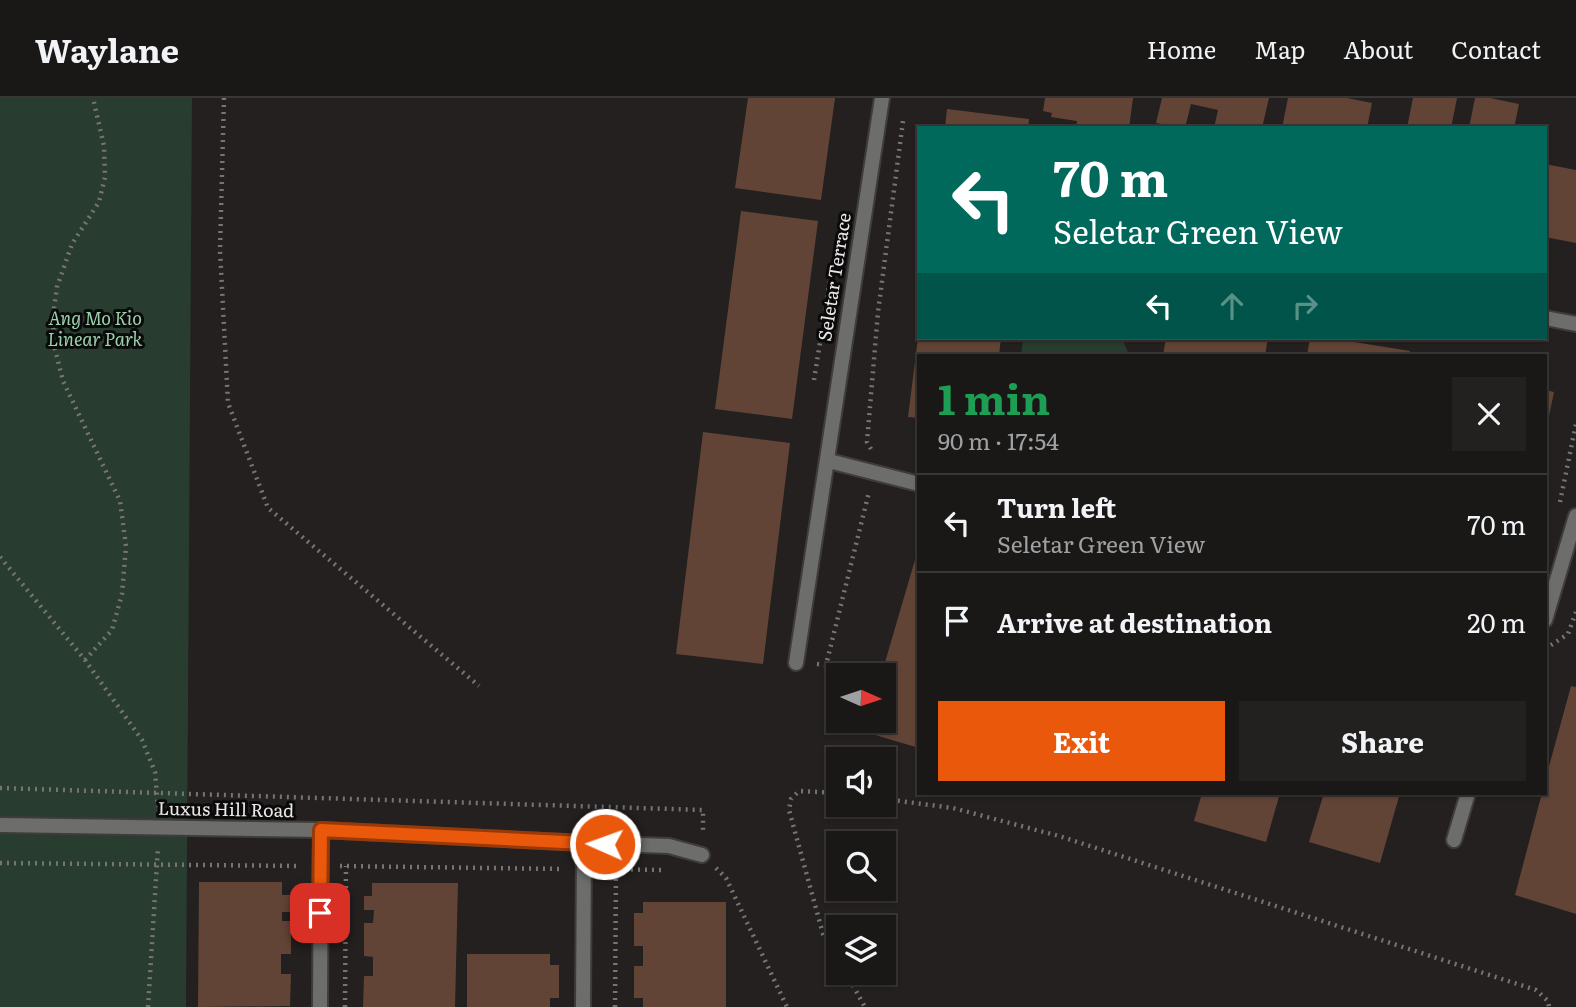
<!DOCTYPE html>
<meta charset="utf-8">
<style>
body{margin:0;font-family:Literata,serif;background:#232120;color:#f1f3f6;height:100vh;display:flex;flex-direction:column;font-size:26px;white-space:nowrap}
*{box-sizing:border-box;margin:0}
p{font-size:23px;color:#9fa0a1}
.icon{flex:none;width:38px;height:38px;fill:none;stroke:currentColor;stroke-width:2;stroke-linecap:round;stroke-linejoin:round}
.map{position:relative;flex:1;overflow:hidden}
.sheet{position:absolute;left:917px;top:256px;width:630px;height:441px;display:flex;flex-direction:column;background:#1a1817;border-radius:0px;box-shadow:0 2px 5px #0004,0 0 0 2px #383736}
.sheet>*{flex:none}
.banner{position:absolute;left:917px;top:28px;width:630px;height:214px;border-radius:0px;box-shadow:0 2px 5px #0004,0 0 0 2px #383736;background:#00695c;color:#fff;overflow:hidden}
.needle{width:46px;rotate:93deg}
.buttons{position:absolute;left:826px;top:565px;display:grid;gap:14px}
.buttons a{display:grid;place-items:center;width:70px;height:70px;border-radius:0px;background:#1a1817;box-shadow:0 2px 5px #0004,0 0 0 2px #383736;font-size:35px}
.pin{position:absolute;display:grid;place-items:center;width:60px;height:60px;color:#fff;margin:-30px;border-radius:14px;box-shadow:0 4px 10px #0006}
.me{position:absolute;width:77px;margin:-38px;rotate:272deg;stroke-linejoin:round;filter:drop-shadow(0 0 5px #0008)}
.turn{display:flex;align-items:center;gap:24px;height:147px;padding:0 21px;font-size:32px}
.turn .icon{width:91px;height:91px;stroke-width:2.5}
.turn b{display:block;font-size:49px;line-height:60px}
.lanes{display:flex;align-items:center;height:66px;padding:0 21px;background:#0003;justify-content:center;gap:35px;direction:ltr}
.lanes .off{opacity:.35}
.round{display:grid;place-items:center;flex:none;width:74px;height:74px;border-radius:0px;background:#232120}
.head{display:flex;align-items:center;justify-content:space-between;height:119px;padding:0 21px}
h1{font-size:42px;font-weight:700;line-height:52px;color:#1e9e55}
.action{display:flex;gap:14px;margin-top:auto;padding:14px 21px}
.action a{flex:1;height:80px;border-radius:0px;background:#ea580c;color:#fff;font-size:28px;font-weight:700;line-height:80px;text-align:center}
.action a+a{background:#232120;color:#f1f3f6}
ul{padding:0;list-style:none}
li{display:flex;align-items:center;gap:21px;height:98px;padding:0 21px;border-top:2px solid #383736}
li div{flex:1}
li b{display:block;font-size:26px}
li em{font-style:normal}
header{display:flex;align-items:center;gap:42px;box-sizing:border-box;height:98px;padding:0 35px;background:#1a1817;border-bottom:2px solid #383736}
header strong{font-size:33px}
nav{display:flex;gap:38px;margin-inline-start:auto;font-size:24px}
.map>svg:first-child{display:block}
.green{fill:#283c2f}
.building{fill:#624436}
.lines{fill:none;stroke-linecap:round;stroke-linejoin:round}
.lane-casing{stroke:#3f3c3b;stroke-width:18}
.street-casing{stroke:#3f3c3b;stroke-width:18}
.path{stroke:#777574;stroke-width:4.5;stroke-dasharray:2 5;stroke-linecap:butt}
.lane{stroke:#6d6d6b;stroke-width:14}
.street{stroke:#6d6d6b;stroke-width:14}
.route-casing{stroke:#983908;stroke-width:18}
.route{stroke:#ea580c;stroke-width:12}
.labels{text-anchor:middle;stroke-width:6;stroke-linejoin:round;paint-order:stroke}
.street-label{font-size:18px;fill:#eae8e7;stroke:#0b0a0a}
.park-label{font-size:18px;font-style:italic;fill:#9ad2ad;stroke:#0b0a0a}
</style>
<header>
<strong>Waylane</strong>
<nav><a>Home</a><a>Map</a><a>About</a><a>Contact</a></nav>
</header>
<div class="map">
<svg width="1576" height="909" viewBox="0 0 1576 909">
<rect width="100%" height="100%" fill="#23201f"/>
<!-- green -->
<path class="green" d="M0,0H192L186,909H0Z
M1023,240H1122L1129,257H1021Z"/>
<!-- building -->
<path class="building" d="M748,0H835L821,102L735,90Z
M1045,0H1133L1129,30H1076L1077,23L1051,19L1052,15L1043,13Z
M1162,0H1269L1262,30H1214L1218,12L1191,6L1185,30L1156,25Z
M1288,0H1347L1372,5L1367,30H1282Z
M1413,0H1457L1451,30H1407Z
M1475,0H1490L1519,6L1514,30H1469Z
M947,11L1029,21L1028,30H945Z
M1545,66L1576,72V145L1545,139Z
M741,113L818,123L792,321L715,311Z
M918,240H1001L999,257H919V320L908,319Z
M1166,240H1268L1265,257H1163Z
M1310,240H1329L1410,253L1409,257H1307Z
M1545,292L1554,294L1548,323H1545Z
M703,334L790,345L763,566L676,556Z
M919,448V650L865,634L868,623H884V578H881Z
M1571,588L1576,589V816L1515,797L1542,695H1545V683Z
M1202,695H1280L1266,744L1194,723Z
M1324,695H1400L1380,765L1309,744Z
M199,784H282V797H291V814H282V823H291V856H281V876H291L290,908L198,909Z
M372,785H458L455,909H363L364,878H373V859L364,858V825H373L374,812H364V798H372Z
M643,804H726V909H643V900H634V868H643V848H634V815H643Z
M467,856H550V867H559V900H550V909H467Z"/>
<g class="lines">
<!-- lane casing -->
<g class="lane-casing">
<path id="lane" d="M584,745L669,748L702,757"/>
</g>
<!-- street casing -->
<g class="street-casing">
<path id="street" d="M1545,220L1576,226
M829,363L919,386
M1545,522L1576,418
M796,565L882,0
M0,727L321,732L584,745L583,909
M1454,742L1468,695
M320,909L321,732"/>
</g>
<!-- path -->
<path class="path" d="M224,0L220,152L228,305L268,410L479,588
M814,282L832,170
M871,351L867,344L878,214L903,23
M1560,404L1576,326
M0,459L85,562L142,642L155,674L158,709
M1545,551L1568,536L1576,514
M85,562L112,532L122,496L126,448L120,403L63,283L54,247L53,218L57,189L72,146L99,104L105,79L104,48L93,0
M817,566L826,567L869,394
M0,690L703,712V736
M838,695L799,693L791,701L789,712L823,836L838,862
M884,701L953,710L1059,738L1536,892L1548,903L1549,909
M0,765L300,768
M340,768L563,771
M716,770L726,780L787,909
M603,771L661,772
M846,875L865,909
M148,909L158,749
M345,909L346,768
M615,909L616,772"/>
<!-- lane -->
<use href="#lane" class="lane"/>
<!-- street -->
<use href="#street" class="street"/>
</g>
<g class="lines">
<!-- route casing -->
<g class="route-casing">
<path id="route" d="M320,815L321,732L605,746"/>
</g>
<!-- route -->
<use href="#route" class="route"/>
</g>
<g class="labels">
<!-- street labels -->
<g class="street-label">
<text transform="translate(835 179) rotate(-81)" y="6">Seletar Terrace</text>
<text transform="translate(226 712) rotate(1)" y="6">Luxus Hill Road</text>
</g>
<!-- park labels -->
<g class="park-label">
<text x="95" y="227">Ang Mo Kio<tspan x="95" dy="21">Linear Park</tspan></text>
</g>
</g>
</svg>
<div class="buttons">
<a><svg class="needle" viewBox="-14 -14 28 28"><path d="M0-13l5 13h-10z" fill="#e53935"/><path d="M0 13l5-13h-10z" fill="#9fa0a1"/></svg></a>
<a><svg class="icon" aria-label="sound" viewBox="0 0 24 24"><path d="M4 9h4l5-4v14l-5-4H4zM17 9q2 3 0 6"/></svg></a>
<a><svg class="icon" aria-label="search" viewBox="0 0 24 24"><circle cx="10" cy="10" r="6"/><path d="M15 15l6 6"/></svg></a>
<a><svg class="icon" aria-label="layers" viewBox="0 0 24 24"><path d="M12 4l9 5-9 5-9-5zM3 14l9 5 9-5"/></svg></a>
</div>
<div class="pin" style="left:320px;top:815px;background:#d93025"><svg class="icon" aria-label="arrive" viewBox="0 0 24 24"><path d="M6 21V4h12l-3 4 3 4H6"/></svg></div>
<svg class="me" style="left:605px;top:746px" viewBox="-20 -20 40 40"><circle r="17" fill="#ea580c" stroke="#fff" stroke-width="3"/><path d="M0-11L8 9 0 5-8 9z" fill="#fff"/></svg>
<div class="banner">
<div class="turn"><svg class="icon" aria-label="left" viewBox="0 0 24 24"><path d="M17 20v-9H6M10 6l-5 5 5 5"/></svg><div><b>70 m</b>Seletar Green View</div></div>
<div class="lanes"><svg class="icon" aria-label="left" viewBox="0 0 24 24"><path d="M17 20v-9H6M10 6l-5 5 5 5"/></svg><svg class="icon off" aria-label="ahead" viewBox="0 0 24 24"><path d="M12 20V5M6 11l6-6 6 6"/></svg><svg class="icon off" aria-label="right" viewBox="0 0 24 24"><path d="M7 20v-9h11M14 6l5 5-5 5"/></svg></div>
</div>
<section class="sheet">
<div class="head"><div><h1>1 min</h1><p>90 m · 17:54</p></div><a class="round"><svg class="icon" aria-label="close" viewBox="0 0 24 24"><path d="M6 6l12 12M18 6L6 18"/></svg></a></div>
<ul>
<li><svg class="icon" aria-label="left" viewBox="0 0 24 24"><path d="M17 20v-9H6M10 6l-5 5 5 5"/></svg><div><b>Turn left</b><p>Seletar Green View</p></div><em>70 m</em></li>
<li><svg class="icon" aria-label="arrive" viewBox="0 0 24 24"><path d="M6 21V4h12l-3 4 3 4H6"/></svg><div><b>Arrive at destination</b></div><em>20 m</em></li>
</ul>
<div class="action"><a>Exit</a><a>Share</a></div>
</section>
</div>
